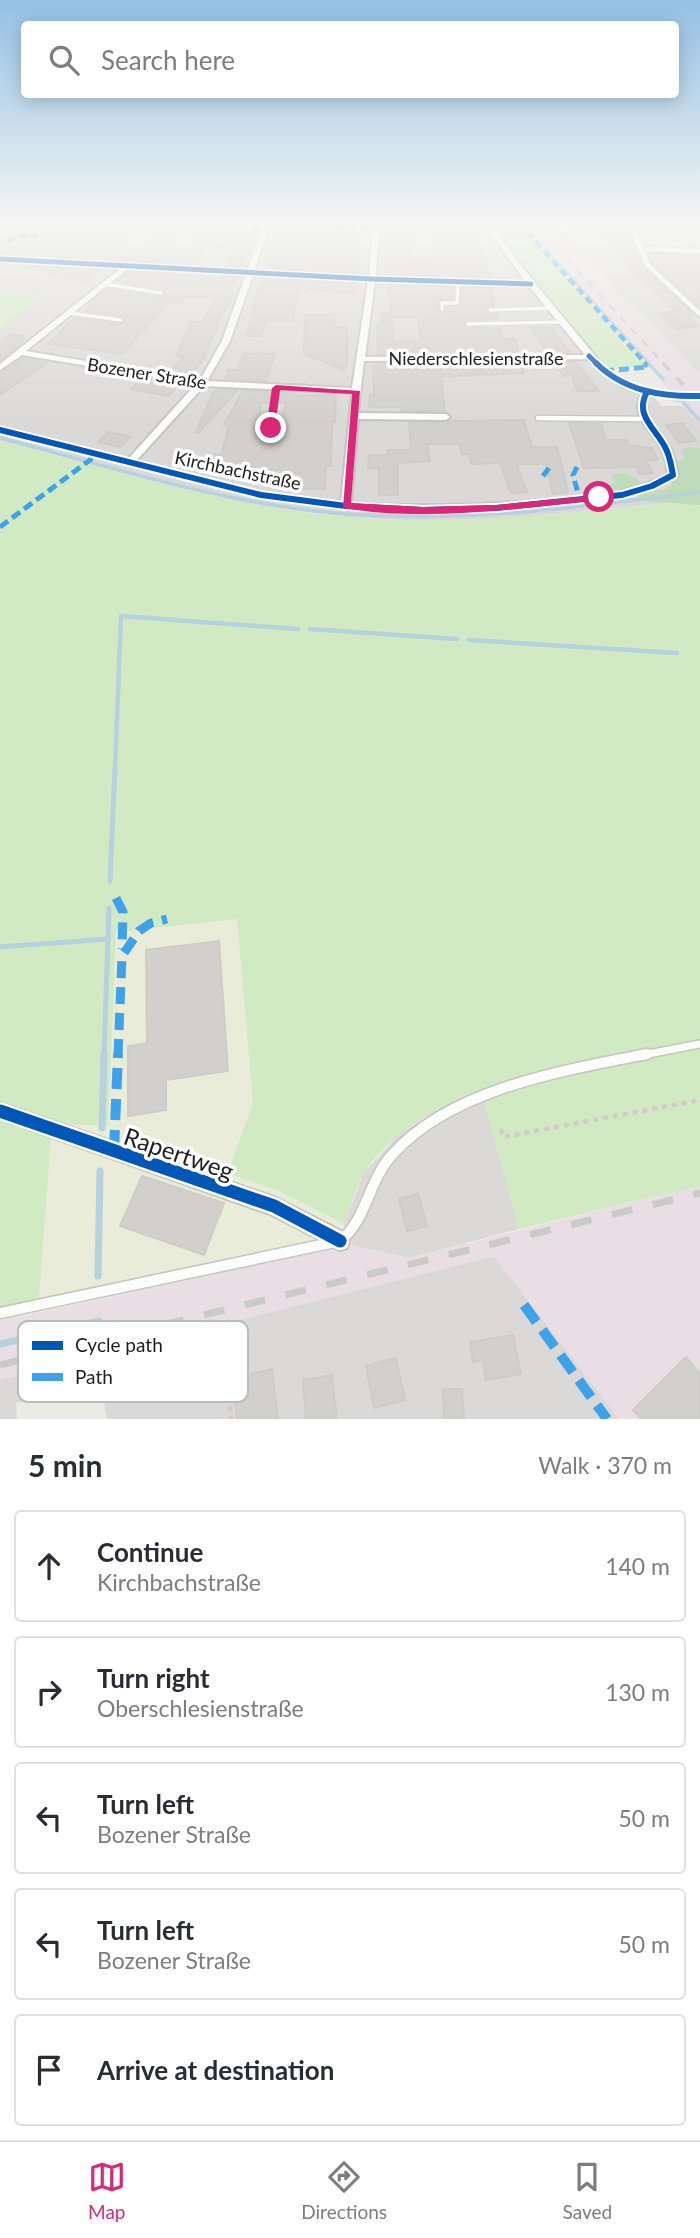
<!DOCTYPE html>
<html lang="en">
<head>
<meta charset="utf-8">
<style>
	:root { --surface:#fff; --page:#f2f2f3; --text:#2b2b33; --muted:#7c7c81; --line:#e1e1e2; --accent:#db2777 }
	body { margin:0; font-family:Lato,sans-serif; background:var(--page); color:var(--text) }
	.stop { position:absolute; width:21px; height:21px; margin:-16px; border:5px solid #db2777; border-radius:50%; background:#fff }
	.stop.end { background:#db2777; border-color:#fff; box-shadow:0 2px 7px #0008 }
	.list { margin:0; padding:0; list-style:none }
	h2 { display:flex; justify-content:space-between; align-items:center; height:91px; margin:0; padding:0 28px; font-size:30px }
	h2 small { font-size:23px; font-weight:400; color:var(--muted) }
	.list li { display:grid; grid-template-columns:46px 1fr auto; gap:21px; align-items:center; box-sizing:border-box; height:112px; margin:0 14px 14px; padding:0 14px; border:2px solid var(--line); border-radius:7px }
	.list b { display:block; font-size:26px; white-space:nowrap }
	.list p { margin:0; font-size:23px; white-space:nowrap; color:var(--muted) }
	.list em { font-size:23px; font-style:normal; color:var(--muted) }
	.icon { flex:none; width:38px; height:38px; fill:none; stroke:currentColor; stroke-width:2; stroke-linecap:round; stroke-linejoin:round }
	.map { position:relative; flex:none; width:700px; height:1419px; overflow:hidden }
	.search { position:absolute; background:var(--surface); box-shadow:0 4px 18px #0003; left:21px; right:21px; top:21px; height:77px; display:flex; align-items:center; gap:18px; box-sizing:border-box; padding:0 24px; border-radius:7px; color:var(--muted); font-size:26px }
	.sheet { height:721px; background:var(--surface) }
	nav { display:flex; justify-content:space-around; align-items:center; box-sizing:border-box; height:98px; border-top:2px solid var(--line); background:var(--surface); font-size:19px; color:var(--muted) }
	nav a { display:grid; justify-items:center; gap:4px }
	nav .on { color:var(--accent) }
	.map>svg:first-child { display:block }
	.residential { fill:#dad9d7 }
	.industrial { fill:#e9dee3 }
	.farmland { fill:#e8ecd8 }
	.grass { fill:#d1eac3 }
	.forest { fill:#c0dbba }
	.park { fill:#d2f3d8 }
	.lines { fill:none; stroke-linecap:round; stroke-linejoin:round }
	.stream-far4 { stroke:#b7d1df; stroke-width:2.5 }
	.stream-far3 { stroke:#b7d1df; stroke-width:3.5 }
	.stream-far2 { stroke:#b7d1df; stroke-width:4.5 }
	.stream-far1 { stroke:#b7d1df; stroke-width:5 }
	.stream { stroke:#b7d1df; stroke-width:7 }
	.building { fill:#d2d0cc; stroke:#ceccc6; stroke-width:2; fill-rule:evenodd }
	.street-tunnel { stroke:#c2c1bd; stroke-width:9; stroke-dasharray:9 4.5; stroke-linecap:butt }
	.lane-far3-casing { stroke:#c4c4c1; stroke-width:5 }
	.lane-far2-casing { stroke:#c4c4c1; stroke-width:7 }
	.lane-far1-casing { stroke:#c4c4c1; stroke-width:10 }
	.lane-casing { stroke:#c4c4c1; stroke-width:13 }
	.street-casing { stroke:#c4c4c1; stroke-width:4 }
	.path-far1 { stroke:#d6cac5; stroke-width:2; stroke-dasharray:2 2; stroke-linecap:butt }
	.path { stroke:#d6cac5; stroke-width:4.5; stroke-dasharray:5 5; stroke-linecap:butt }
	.lane-far3 { stroke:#fcfcfb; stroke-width:3.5 }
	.lane-far2 { stroke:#fcfcfb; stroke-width:4.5 }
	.lane-far1 { stroke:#fcfcfb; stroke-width:7 }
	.lane { stroke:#fcfcfb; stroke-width:10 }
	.street { fill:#fcfcfb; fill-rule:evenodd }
	.rail-far2 { stroke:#cacac9; stroke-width:2.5; stroke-dasharray:8 8; stroke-linecap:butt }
	.rail-far1 { stroke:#cacac9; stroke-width:3.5; stroke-dasharray:10 10; stroke-linecap:butt }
	.rail { stroke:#cacac9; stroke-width:7; stroke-dasharray:21 21; stroke-linecap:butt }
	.quiet-far3 { stroke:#3da2ea; stroke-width:4.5; stroke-dasharray:8 4.5; stroke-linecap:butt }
	.quiet-far2 { stroke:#3da2ea; stroke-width:5; stroke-dasharray:10 5; stroke-linecap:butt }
	.quiet-far1 { stroke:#3da2ea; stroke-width:9; stroke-dasharray:17 9; stroke-linecap:butt }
	.quiet { stroke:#3da2ea; stroke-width:10; stroke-dasharray:21 10; stroke-linecap:butt }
	.cycleway-far2-casing { stroke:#fff; stroke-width:8 }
	.cycleway-far1-casing { stroke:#fff; stroke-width:10 }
	.cycleway-casing { stroke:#fff; stroke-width:18 }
	.cycleway-far2 { stroke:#0057b8; stroke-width:5 }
	.cycleway-far1 { stroke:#0057b8; stroke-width:6 }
	.cycleway { stroke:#0057b8; stroke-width:13 }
	.route { fill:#db2777 }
	.labels { text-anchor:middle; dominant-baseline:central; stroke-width:7; stroke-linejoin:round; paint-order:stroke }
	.far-street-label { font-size:18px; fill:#1d1d1d; stroke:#fff }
	.near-street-label { font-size:24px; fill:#1d1d1d; stroke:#fff }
	.key { fill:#fff; stroke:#bbb; stroke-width:2 }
	.key-label { font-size:19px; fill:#1d1d1d }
</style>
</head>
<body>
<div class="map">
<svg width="700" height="1419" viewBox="0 0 700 1419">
	<rect width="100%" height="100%" fill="#ebeae5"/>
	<path class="residential" d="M0,223H489L535,283L607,369L625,381L649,389L661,406H683L700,425V500L501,519L423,521L346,517L253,505L0,441V328L40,295L0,289Z
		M554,223H700V374Z
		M482,1091L519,1229L409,1258L351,1245L344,1224L364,1173L399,1134L449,1103Z
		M494,1256L619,1419H107L101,1383L16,1403L17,1419H0V1380Z"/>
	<path class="industrial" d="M521,223H554L700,374V425Z
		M700,1186V1419H619L494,1256L0,1380V1321L351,1245L409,1258Z"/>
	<path class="farmland" d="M237,918L253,1103L229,1173L279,1191L344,1224L351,1245L38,1311L52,1123L108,1126L116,932Z"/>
	<path class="grass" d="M489,223H521L649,366L607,369L535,283Z
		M0,289L41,294L0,328Z
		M0,441C114,470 229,507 346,517C464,527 583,511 700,500V1186L519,1229L481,1092C440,1106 386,1134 364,1174C355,1189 350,1208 344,1224L279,1191L228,1173L253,1103L237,919L116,932L108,1126L52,1123L38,1311L0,1321Z"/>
	<path class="forest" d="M687,447L700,448V505L644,501L637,496L638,487L608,490L603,484L613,485L615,481L610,475C627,470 637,477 649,490H664L673,484L665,473V466L686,458L680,452Z"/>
	<path class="park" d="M638,223H670L684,246L649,245Z"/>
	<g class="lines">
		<path class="stream-far4" d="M523,223L650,364"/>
		<path class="stream-far3" d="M648,363L663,379
			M684,403L700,421
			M0,438C114,468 228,505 346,514C464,523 583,507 700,492"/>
		<path class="stream-far2" d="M310,629L457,639
			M469,640L677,653
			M115,769L121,616L298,629"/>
		<path class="stream-far1" d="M110,881L115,767
			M0,947L108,939
			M104,1056L109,908"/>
		<path class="stream" d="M102,1128L104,1054
			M98,1276L100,1171
			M0,1344L99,1321"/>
	</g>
	<path class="building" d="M37,223H51L69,237L106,238L116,223H131L123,237H128L121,249L148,250L161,223H177L166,249L193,251L204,223H219L218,227H253L241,267L226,266L234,246L207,245L193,265L0,254V231Z
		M391,223H411V261H436L435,223H469V227H472L473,249L483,250L489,278L386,275L385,249H390Z
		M602,223H621L643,268L694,315L687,316L698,326L677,329L659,313L676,311L612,250Z
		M318,228L356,229L355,238H359L358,274L273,269L276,265H266L268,248H274L280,229Z
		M649,254L700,256V307L652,262Z
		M0,264L101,269L86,282L48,275L54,271Z
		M130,271L222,278L223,275L239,276L227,292L234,293L229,305L221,316L204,359L189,376L169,372L184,357L176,356L191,322H203L216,298L185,297L180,303L169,302L122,354L48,344L75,318L123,323L124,319L121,316L84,311L107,289L160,297L165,295L162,289L117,281Z
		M266,278L356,283L354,294L308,289L307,292L298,291L293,321H266L261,336H247L258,289Z
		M387,284L453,286V299L438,301V311L441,313L446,307L460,306L462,286L491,287L495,305L488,306L486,311L489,314H497L498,319L467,320L464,326L468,328H500L503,339H515L519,353L378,354L377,325H380L382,313H391V296H387ZM392,317L418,318L420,341H393Z
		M334,314L335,327H347V364L344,370L304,354L305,315Z
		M530,327H550L570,353H548Z
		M10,334L24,336L23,343L0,361V342Z
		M244,353L275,354L266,381L225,379L228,370H237Z
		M23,358L47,363L0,395V373Z
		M521,362L524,373L441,377L445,411H401V407H369L370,395H374L373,366H378V363Z
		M554,362H575L599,391H577L572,375L564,376Z
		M141,379L158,383L160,381L180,384L168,396L131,389Z
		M222,389L238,390L198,433L196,432L214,391Z
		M243,390L271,392L269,403H261L257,431L270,433L279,432L286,403H279L280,392L294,393V396L336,395L335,422H332L331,466H326L325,489H300L302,474L262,473L263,467L202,465L208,454L221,455L229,426L224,425Z
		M524,420L532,447H557L568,492L553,494L546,464H516L527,492L511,493L500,463L471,464L469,454H462L460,444H427L430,461L398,463V495H379V468H368L369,455H387L388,450H411L409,422Z
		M569,423L601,424L606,440H627L629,445L652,448L658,460H646L652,473L639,474L636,467L584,468Z
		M682,423L696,441L679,443L666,425Z
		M108,432L119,434L130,437L120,447L98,442Z
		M219,941L228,1071L166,1080V1110L128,1116V1046L147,1043L146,950Z
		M142,1176L224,1203L204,1255L120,1226Z
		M418,1194L427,1226L407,1231L399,1199Z
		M513,1335L521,1374L486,1380L483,1360L473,1362L470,1342Z
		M686,1357L700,1374V1419H641L633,1410Z
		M396,1358L405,1400L374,1408L366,1366Z
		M272,1369L278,1419H237L233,1378Z
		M332,1375L337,1419H306L303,1380Z
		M443,1389H462L464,1419H444Z"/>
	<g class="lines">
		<path class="street-tunnel" d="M679,397L700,396"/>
		<defs>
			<path id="lane-far3" d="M105,284L161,293
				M442,309V303H457L458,281
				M490,310L550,308
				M69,313L120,320
				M468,324L562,322"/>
			<path id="lane-far2" d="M538,418L645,419
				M270,428L276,388"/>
			<path id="lane-far1" d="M638,1056L700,1044"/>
			<path id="lane" d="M0,1313L340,1241C367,1220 368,1181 392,1155C450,1089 564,1070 647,1054"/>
			<path id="street" d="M6,223H17L0,228V224Z
				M264,223H270L254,271L369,277L373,223H379L376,277L526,282L483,223H489L534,282L606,369L635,386L682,395V399L679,400L650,394C638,415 661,431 670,448C675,456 676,466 678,475L655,488L622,498L496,511L423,513L346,509L261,498L0,433V427L128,459L196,384L22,355L0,370V364L121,268L0,261V257L247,270ZM129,268L246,274L222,341L200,380L26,351ZM253,275L368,281L352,388L207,381L230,341ZM375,281L529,286L585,355L365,357ZM589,359C603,376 621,388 642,393C628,417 654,431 663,452C666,459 667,467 668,474C630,494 596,495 554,499C484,506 421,507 351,503L358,419L446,420L450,417L446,414L358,413L364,361ZM204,386L352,393L341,502L261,492L136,461Z
				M627,223H633L643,247L700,249V253L645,251L650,264L700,311V317L645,266Z
				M0,1103L274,1197L347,1234L349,1241L347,1248L340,1250L270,1214L0,1119Z"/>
		</defs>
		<use href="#lane-far3" class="lane-far3-casing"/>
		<use href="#lane-far2" class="lane-far2-casing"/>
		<use href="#lane-far1" class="lane-far1-casing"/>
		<use href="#lane" class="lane-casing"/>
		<use href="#street" class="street-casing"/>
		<path class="path-far1" d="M678,223L688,241
			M308,228L306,234L312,239
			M131,232L136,223
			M171,244L180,223
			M215,245L224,223"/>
		<path class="path" d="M501,1129L503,1137L700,1100
			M228,1396L231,1419"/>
		<use href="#lane-far3" class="lane-far3"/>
		<use href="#lane-far2" class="lane-far2"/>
		<use href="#lane-far1" class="lane-far1"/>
		<use href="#lane" class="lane"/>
		<use href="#street" class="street"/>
		<path class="rail-far2" d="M533,223L664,364"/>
		<path class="rail-far1" d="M663,363L700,403"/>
		<path class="rail" d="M0,1365L700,1193"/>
		<path class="quiet-far3" d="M519,223L646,364
			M323,227L376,228
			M253,229H265
			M7,241L25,235L38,236"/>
		<path class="quiet-far2" d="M604,371L648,367L644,363
			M577,467L573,475L580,500
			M543,476L551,465
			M0,527L98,454"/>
		<path class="quiet-far1" d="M116,898L123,912L122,949
			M118,1056L122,956L139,931L151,923L167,919"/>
		<path class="quiet" d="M114,1151L118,1054
			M524,1305L607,1419"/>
		<defs>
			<path id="cycleway-far2" d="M0,259L372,279L531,284
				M589,356L597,364"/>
			<path id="cycleway-far1" d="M596,363C624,391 662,397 700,396
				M0,430L261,495L346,506L423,510L496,508L622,495L652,486L673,475C671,465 670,456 665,447C655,428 634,415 647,392"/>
			<path id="cycleway" d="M0,1111L274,1206L340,1241"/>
		</defs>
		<use href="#cycleway-far2" class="cycleway-far2-casing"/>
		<use href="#cycleway-far1" class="cycleway-far1-casing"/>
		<use href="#cycleway" class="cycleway-casing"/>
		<use href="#cycleway-far2" class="cycleway-far2"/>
		<use href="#cycleway-far1" class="cycleway-far1"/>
		<use href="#cycleway" class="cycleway"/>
	</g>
	<linearGradient id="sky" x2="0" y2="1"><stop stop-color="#94c0e4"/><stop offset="0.53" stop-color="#f6f6f3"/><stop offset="1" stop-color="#f6f6f3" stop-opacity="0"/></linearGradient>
	<rect width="700" height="421" fill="url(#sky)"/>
	<path class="route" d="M276,385L360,391L351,503L423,507L496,505L599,495L604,497L599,500C518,509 424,522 343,508L352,394L280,390L275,428L271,430L266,428L272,388Z"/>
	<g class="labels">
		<g class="far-street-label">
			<text x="476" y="358">Niederschlesienstraße</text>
			<text transform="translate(147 373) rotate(9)">Bozener Straße</text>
			<text transform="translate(238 470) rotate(12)">Kirchbachstraße</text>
		</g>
		<g class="near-street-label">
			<text transform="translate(179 1153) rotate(19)">Rapertweg</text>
		</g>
	</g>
	<rect x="18" y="1321" width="230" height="81" rx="10" class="key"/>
	<rect x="32" y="1341" width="31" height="9" fill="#0057b8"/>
	<rect x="32" y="1373" width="31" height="8" fill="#3da2ea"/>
	<g class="key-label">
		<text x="75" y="1352">Cycle path</text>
		<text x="75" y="1384">Path</text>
	</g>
</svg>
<div class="stop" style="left:599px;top:497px"></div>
<div class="stop end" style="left:271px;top:428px"></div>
<div class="search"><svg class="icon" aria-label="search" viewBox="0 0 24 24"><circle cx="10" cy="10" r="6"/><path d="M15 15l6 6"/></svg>Search here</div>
</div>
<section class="sheet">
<h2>5 min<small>Walk · 370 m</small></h2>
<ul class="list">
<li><svg class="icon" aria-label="ahead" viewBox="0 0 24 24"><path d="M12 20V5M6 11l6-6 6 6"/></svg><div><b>Continue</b><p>Kirchbachstraße</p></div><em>140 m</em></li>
<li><svg class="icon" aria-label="right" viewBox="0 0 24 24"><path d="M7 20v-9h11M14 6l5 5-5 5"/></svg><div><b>Turn right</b><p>Oberschlesienstraße</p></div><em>130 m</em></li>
<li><svg class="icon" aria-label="left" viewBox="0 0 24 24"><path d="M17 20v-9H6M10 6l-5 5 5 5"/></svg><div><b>Turn left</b><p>Bozener Straße</p></div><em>50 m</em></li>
<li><svg class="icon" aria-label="left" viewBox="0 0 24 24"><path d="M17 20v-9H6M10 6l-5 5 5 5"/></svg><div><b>Turn left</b><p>Bozener Straße</p></div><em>50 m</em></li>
<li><svg class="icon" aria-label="arrive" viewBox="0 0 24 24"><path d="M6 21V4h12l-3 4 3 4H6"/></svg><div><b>Arrive at destination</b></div></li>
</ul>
</section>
<nav>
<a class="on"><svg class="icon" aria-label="map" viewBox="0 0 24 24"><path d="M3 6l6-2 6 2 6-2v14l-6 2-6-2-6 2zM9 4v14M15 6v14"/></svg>Map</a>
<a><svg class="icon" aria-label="directions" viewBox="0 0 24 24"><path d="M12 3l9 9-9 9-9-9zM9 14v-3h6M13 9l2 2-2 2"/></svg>Directions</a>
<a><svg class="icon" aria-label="saved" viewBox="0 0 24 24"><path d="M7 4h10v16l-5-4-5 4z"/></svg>Saved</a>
</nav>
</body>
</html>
